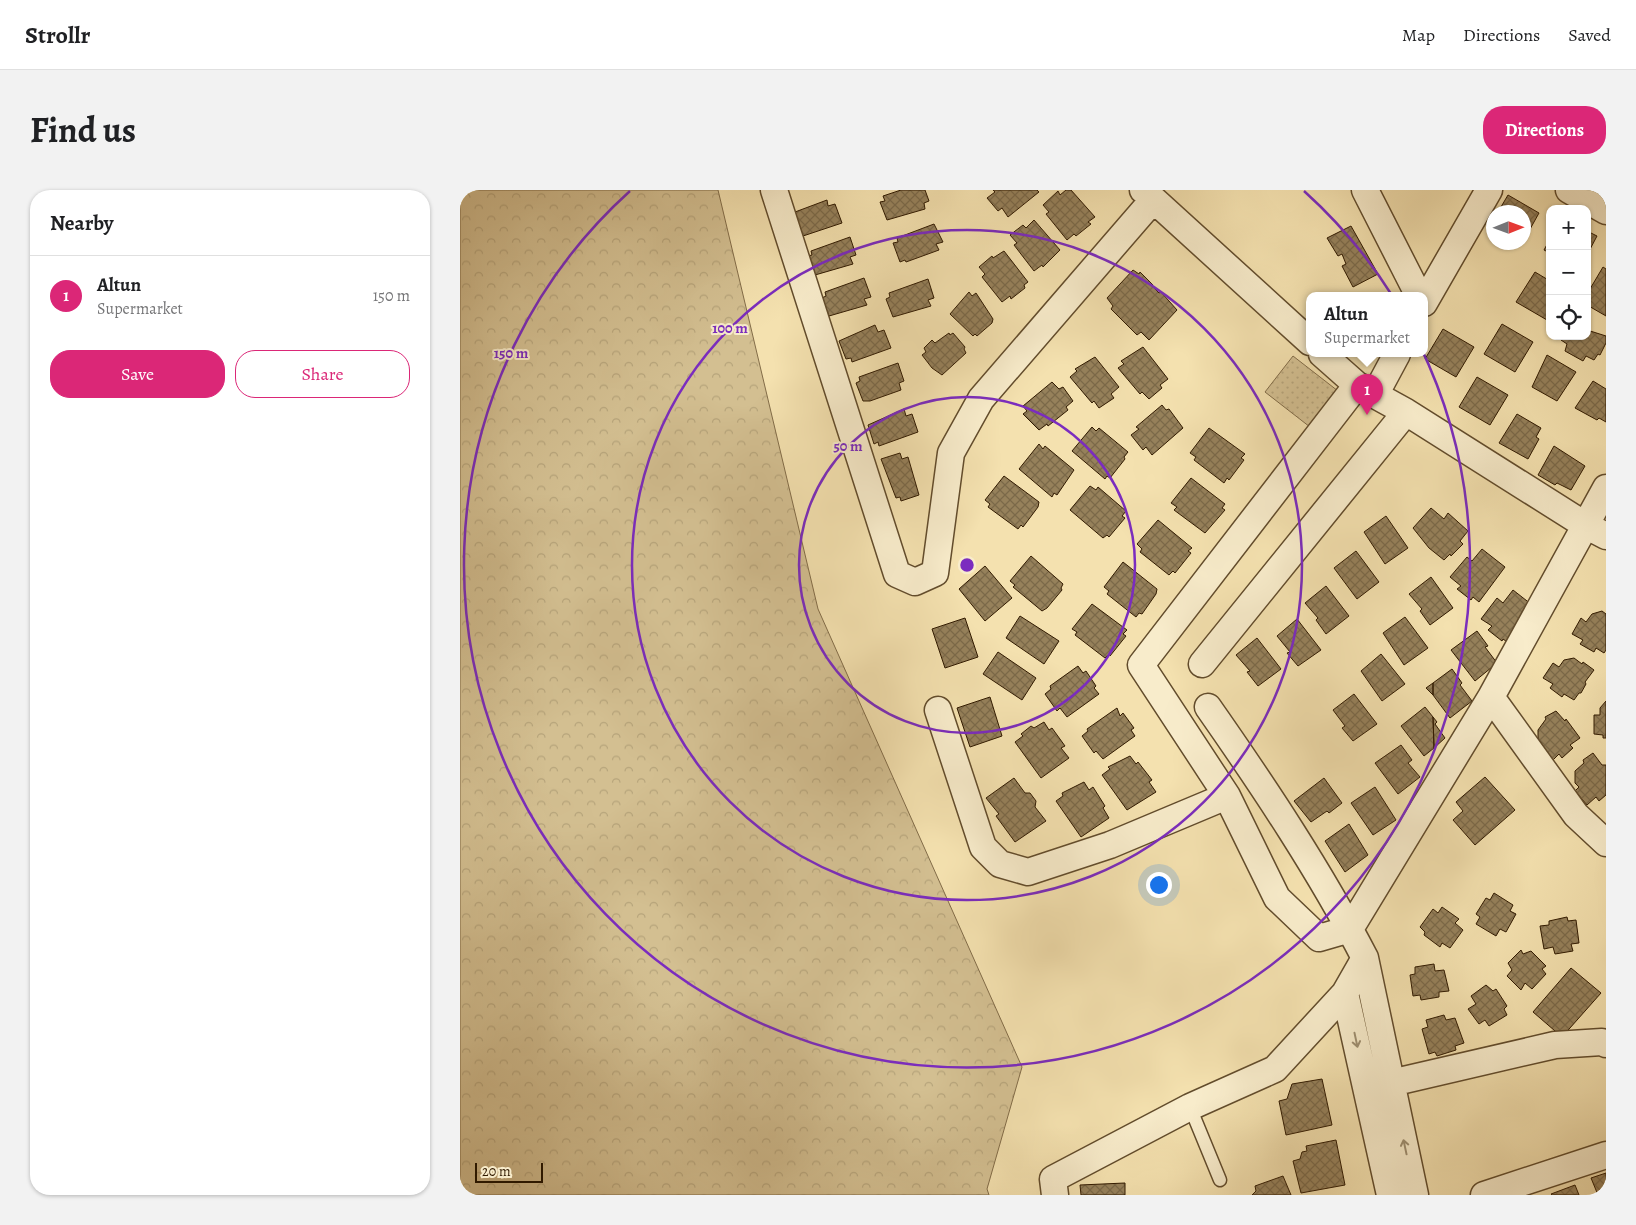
<!DOCTYPE html>
<html lang="en">
<head>
<meta charset="utf-8">
<style>
	:root { --surface:#fff; --page:#f2f2f2; --text:#202124; --muted:#757577; --line:#e0e0e0; --accent:#db2777 }
	body { margin:0; font-family:Alegreya,serif; background:var(--page); color:var(--text) }
	.controls { position:absolute; right:15px; top:15px; display:grid; overflow:hidden; border-radius:10px; box-shadow:0 1px 4px #0004 }
	.controls button { width:45px; height:45px; display:grid; place-items:center; padding:0; border:0; border-bottom:1px solid var(--line); background:var(--surface); color:var(--text); font:25px sans-serif }
	.compass { position:absolute; left:1026px; top:15px; width:45px; height:45px; border-radius:50%; background:var(--surface); box-shadow:0 1px 4px #0004; rotate:89deg }
	.scale { position:absolute; left:15px; bottom:12px; width:68px; box-sizing:border-box; padding-left:5px; border:2px solid #311a00; border-top:0; font-size:14px; line-height:18px; white-space:nowrap; color:#311a00; -webkit-text-stroke:4px #f8eccb; paint-order:stroke }
	.you { position:absolute; left:698px; top:694px; width:18px; height:18px; margin:-12px; border:4px solid #fff; border-radius:50%; background:#1a73e8; box-shadow:0 0 0 8px #1a73e833 }
	.badge { display:grid; place-items:center; width:32px; height:32px; border-radius:50%; background:var(--accent); color:#fff; font-size:16px; font-weight:700 }
	.pin { position:absolute; translate:-50% -41px; filter:drop-shadow(0 1px 2px #0008) }
	.pin::after { content:''; position:absolute; top:26px; width:18px; height:15px; background:inherit; clip-path:polygon(0 0,100% 0,50% 100%) }
	.popup { position:absolute; left:846px; top:102px; width:122px; height:65px; box-sizing:border-box; display:grid; place-content:center; border-radius:10px; background:var(--surface); filter:drop-shadow(0 1px 4px #0005); font-size:16px; white-space:nowrap; color:var(--muted) }
	.popup b { font-size:19px; color:var(--text) }
	.popup::after { content:''; position:absolute; left:50%; top:100%; margin-left:-10px; border:10px solid transparent; border-top-color:var(--surface) }
	.list { margin:0; padding:0; list-style:none }
	h2 { display:flex; justify-content:space-between; align-items:center; height:65px; margin:0; padding:0 20px; font-size:21px }
	h2 small { font-size:16px; font-weight:400; color:var(--muted) }
	.list li { display:grid; grid-template-columns:32px 1fr auto; gap:15px; align-items:center; box-sizing:border-box; height:80px; padding:0 20px; border-top:1px solid var(--line) }
	.list b { display:block; font-size:19px; white-space:nowrap }
	.list p { margin:0; font-size:16px; white-space:nowrap; color:var(--muted) }
	.list em { font-size:16px; font-style:normal; color:var(--muted) }
	.actions { display:flex; gap:10px; padding:15px 20px }
	.actions a { flex:1; padding:11px 0; border:1px solid var(--accent); border-radius:20px; text-align:center; font-size:18px; color:var(--accent) }
	.actions .main { background:var(--accent); color:#fff }
	.icon { flex:none; width:28px; height:28px; fill:none; stroke:currentColor; stroke-width:2; stroke-linecap:round; stroke-linejoin:round }
	.map { position:relative; flex:none; width:1146px; height:1005px; overflow:hidden; border-radius:20px }
	header { display:flex; align-items:center; gap:30px; box-sizing:border-box; height:70px; padding:0 25px; background:var(--surface); border-bottom:1px solid var(--line) }
	header strong { font-size:24px }
	nav { display:flex; gap:28px; margin-inline-start:auto; font-size:18px }
	.intro { display:flex; align-items:center; justify-content:space-between; box-sizing:border-box; height:120px; padding:0 30px }
	h1 { margin:0; font-size:35px }
	.button { padding:12px 22px; border-radius:20px; background:var(--accent); color:#fff; font-size:18px; font-weight:700 }
	main { display:flex; gap:30px; padding:0 30px }
	aside { flex:1; background:var(--surface); border-radius:20px; box-shadow:0 1px 4px #0004 }
	.map>svg:first-child { display:block }
	.grass { fill:url(#grass-dots); stroke:#826c48 }
	.forest { fill:url(#forest-crowns); stroke:#826c48 }
	.building { fill:url(#building-cross-hatch); stroke:#311a00 }
	.lines { fill:none; stroke-linecap:round; stroke-linejoin:round }
	.lane-casing { stroke:#624c2c; stroke-width:15 }
	.street-casing { stroke:#624c2c; stroke-width:29 }
	.lane { stroke:#f8eccb; stroke-width:12 }
	.street { stroke:#f8eccb; stroke-width:26 }
	.oneway { stroke:#9e8e70 }
	.ring { fill:none; stroke:#7b2cbf; stroke-width:2.5 }
	.centre { fill:#7b2cbf; stroke:#f8eccb; stroke-width:2.5 }
	.ring-label { font-size:15px; text-anchor:middle; font-weight:bold; fill:#7b2cbf; stroke:#f8eccb; stroke-width:4; stroke-linejoin:round; paint-order:stroke }
</style>
</head>
<body>
<header>
<strong>Strollr</strong>
<nav><a>Map</a><a>Directions</a><a>Saved</a></nav>
</header>
<div class="intro"><h1>Find us</h1><a class="button">Directions</a></div>
<main>
<aside>
<h2>Nearby<small></small></h2>
<ul class="list">
<li><span class="badge">1</span><div><b>Altun</b><p>Supermarket</p></div><em>150 m</em></li>
</ul>
<div class="actions"><a class="main">Save</a><a>Share</a></div>
</aside>
<div class="map">
<svg width="1146" height="1005" viewBox="0 0 1146 1005">
	<defs>
		<pattern id="grass-dots" width="8" height="8" patternUnits="userSpaceOnUse" patternTransform="scale(1.25)"><rect width="8" height="8" fill="#d3bf91"/><path d="M2 2h.1M6 6h.1" fill="none" stroke="#b6a47b" stroke-width="1.8" stroke-linecap="round"/></pattern>
		<pattern id="forest-crowns" width="20" height="18" patternUnits="userSpaceOnUse" patternTransform="scale(1.25)"><rect width="20" height="18" fill="#d3bf91"/><path d="M2 6a3 3 0 1 1 6 0M12 15a3 3 0 1 1 6 0" fill="none" stroke="#b6a47b"/></pattern>
		<pattern id="building-cross-hatch" width="8" height="8" patternUnits="userSpaceOnUse" patternTransform="scale(1.25)"><rect width="8" height="8" fill="#96815b"/><path d="M0 0l8 8M0 8l8-8" fill="none" stroke="#7b6949"/></pattern>
	</defs>
	<rect width="100%" height="100%" fill="#f4e1af"/>
	<filter id="stains"><feTurbulence type="fractalNoise" baseFrequency=".004" numOctaves="4"/><feColorMatrix values="0 0 0 0 .2 0 0 0 0 .09 0 0 0 0 .02 0 0 0 .5 -.17"/></filter>
	<radialGradient id="worn" r=".72"><stop offset=".6" stop-color="#630" stop-opacity="0"/><stop offset="1" stop-color="#630" stop-opacity=".3"/></radialGradient>
	<path class="grass" d="M833,166L878,201L850,237L805,202Z"/>
	<path class="forest" d="M0,0H258L358,419L562,877L527,999L529,1005H0Z"/>
	<path class="building" d="M441,0H465L469,11L464,13L465,19L427,30L420,12L425,11L423,6Z
		M533,0H577L579,2L548,27L542,18L538,21L527,8L535,2Z
		M606,0H611L635,27L628,32L631,34L616,46L614,44L607,50L586,24L589,22L583,15L598,1L600,5Z
		M1048,5L1079,23L1064,50V22H1038Z
		M367,10L368,16L375,14L382,33L343,46L341,42L336,44L335,22Z
		M574,30L600,60L583,77L582,75L574,81L554,55L557,53L550,45L563,35L566,38Z
		M474,34L483,52L476,54L479,60L446,72L445,70L440,72L433,53L438,52L437,48Z
		M891,36L918,84L893,97L882,76L886,74L882,64L878,66L867,48Z
		M1127,41L1137,46L1127,65Z
		M390,47L396,65L390,67L393,74L355,85L348,66L352,65L351,61Z
		M1090,49V63L1084,60Z
		M544,61L568,92L564,95L565,98L551,109L550,106L542,112L522,87L525,84L519,77L532,66L533,68Z
		M1143,77L1146,79V126L1127,115V104Z
		M673,80L679,84L680,82L693,95L692,96L699,103L701,102L717,120L689,150L681,142L677,145L651,119L653,116L647,108Z
		M1075,82L1090,91V126L1087,130L1056,112Z
		M404,88L411,107L404,109L407,115L369,126L362,108L366,106L365,102Z
		M468,89L474,108L468,110L471,116L433,127L426,109L430,107L429,103Z
		M509,102L512,106L516,103L533,129L532,133L517,146L515,144L513,146L490,124Z
		M1042,134L1073,152L1055,182L1024,164Z
		M415,135L418,142L424,140L431,158L392,172L391,168L386,169L379,151Z
		M983,139L1014,157L996,187L965,169Z
		M1127,140L1146,146V153L1140,165L1138,164L1134,170L1126,166L1123,171L1105,161L1107,154L1101,150L1102,146H1127Z
		M489,143L490,145L493,143L505,157L504,159L506,163L482,185L472,178L462,165L466,162L464,158L472,150L475,153Z
		M683,157L708,189L700,195L702,198L689,209L682,202L680,204L658,178L664,174L661,171Z
		M1087,165L1116,182L1097,211L1072,197Z
		M635,167L659,197L651,204L654,208L639,218L634,211L632,213L610,187L617,181L615,179Z
		M438,173L444,191L439,193L441,200L410,211H403L396,193L400,191L399,187Z
		M1017,187L1048,205L1030,235L999,217Z
		M1133,191L1146,199V232L1139,228L1137,230L1115,218Z
		M592,192L599,199L603,197L613,211L606,217L608,220L588,236L587,234L579,240L563,224L567,221L563,216Z
		M702,215L706,220L709,219L723,238L692,265L686,257L683,260L671,245L679,239L676,237Z
		M444,219L446,226L452,224L458,242L419,256L418,252L414,254L408,235Z
		M1057,224L1081,238L1076,247L1079,249L1068,269L1039,253Z
		M632,237L636,241L639,238L668,262L664,267L665,269L650,288L647,286L645,289L612,261Z
		M749,238L785,264L781,268L784,270L769,290L767,288L764,293L734,270L736,267L730,263Z
		M579,254L583,259L585,256L614,280L597,305L594,303L592,307L559,279Z
		M1094,256L1125,276L1111,300L1097,293L1095,295L1078,285Z
		M440,263L442,269L448,267L459,305L441,311L440,307L436,308L421,269Z
		M544,286L579,312L578,317L563,337L561,335L558,339L528,317L530,314L525,310Z
		M731,288L765,314L762,318L765,320L745,343L714,320L717,317L711,313Z
		M630,296L636,300L638,297L666,321L662,326L665,328L649,347L647,345L643,348L610,320Z
		M971,318L984,329L988,323L1008,341L1000,351L1003,354L991,366L990,364L984,370L969,358L953,338Z
		M926,326L948,358L925,374L904,342Z
		M698,330L732,358L728,361L731,363L715,383L713,381L709,385L680,362L682,359L677,354Z
		M1022,359L1045,377L1019,412L1013,407L1011,410L997,399L1001,396L990,387L1007,367L1012,371Z
		M896,361L919,392L897,409L874,378Z
		M571,366L603,394L601,398L602,400L587,418L582,421L553,397L555,395L550,391Z
		M663,372L697,399L696,404L682,424L679,423L676,427L647,404L649,401L644,397Z
		M525,376L552,408L525,431L499,399Z
		M971,387L993,418L970,435L960,421L962,419L949,404Z
		M866,396L889,426L866,444L856,430L858,428L845,413Z
		M1053,400L1076,418L1050,454L1043,449L1042,451L1028,440L1032,436L1021,429L1037,408L1043,413Z
		M632,414L667,440L663,444L666,446L650,466L649,464L645,468L615,445L617,442L612,439Z
		M1142,421L1146,424V460L1144,463L1136,458L1134,462L1120,454L1123,450L1112,444L1121,428L1126,432L1132,424Z
		M560,426L599,451L584,474L546,448Z
		M945,427L968,458L944,475L923,443Z
		M505,428L518,467L485,478L472,439Z
		M837,429L861,460L838,476L827,463L830,462L817,446Z
		M1017,441L1028,456L1025,457L1037,473L1015,491L991,460Z
		M797,448L821,479L798,496L787,482L790,481L776,465Z
		M538,462L576,488L562,510L523,484Z
		M921,464L945,494L922,511L901,481Z
		M1114,468L1122,474L1123,472L1134,480L1125,492L1126,494L1121,503H1119L1114,510L1104,504L1102,507L1090,498L1093,494L1083,488L1093,473L1099,477L1104,470Z
		M618,476L623,483L626,481L636,496L634,498L639,504L607,527L600,518L597,521L585,504L591,499L590,496Z
		M992,479L1002,493L1000,495L1012,511L990,528L973,505V493Z
		M973,493V505L966,498Z
		M894,504L917,534L893,551L882,538L885,536L873,520Z
		M530,507L542,546L510,557L497,518Z
		M1146,511V548H1143V545L1134,544V525H1140V518Z
		M965,517L973,527L974,558L964,566L941,536Z
		M657,518L660,526L663,523L674,538L671,540L675,546L643,569L636,561L634,563L622,546L628,541L627,539Z
		M1096,521L1105,531L1106,529L1120,548L1110,555L1113,558L1102,568L1099,564L1091,572L1078,557L1082,554L1078,549V540L1086,529L1085,527Z
		M973,527L977,532L975,534L985,548L974,558Z
		M584,532L589,540L592,538L605,556L601,558L609,568L581,588L555,552L563,546L561,544L571,536L574,538Z
		M941,555L952,570L948,573L960,587L938,604L915,573Z
		M1133,563L1142,575H1146V605L1139,611L1136,607L1127,615L1115,601L1119,597L1115,593V581L1124,573L1123,570Z
		M670,566L676,574L678,572L692,590L689,592L696,602L667,620L642,585L650,579L648,577Z
		M1025,587L1055,620L1015,655L993,630L1003,621L996,612Z
		M554,588L565,603H570L576,611L575,617L586,631L555,652L536,626L539,624L526,608Z
		M864,588L882,613L869,623L867,621L851,632L834,611Z
		M624,592L629,600L633,597L645,616L643,618L649,628L621,647L596,611L603,606L602,603Z
		M915,597L936,630L913,645L891,613Z
		M889,634L908,665L885,682L865,651Z
		M1034,703L1053,715L1050,721L1056,724L1046,742L1040,739L1036,746L1016,734L1020,727L1016,724L1026,708L1030,710Z
		M982,717L999,729L995,733L1003,740L990,758L982,753L980,757L964,745L965,742L960,737L973,719L978,723Z
		M1107,727L1108,731L1116,730L1119,753L1111,754L1113,761L1095,764L1093,757L1084,759L1080,736L1089,735V731Z
		M1061,760L1063,764L1071,761L1086,776L1082,779L1086,784L1072,799L1065,793L1061,800L1047,786L1052,780L1048,773Z
		M974,774L975,781L984,780L989,801L979,802V807L961,810L960,805L953,806L950,785L955,784V777Z
		M1111,778L1141,803L1102,847L1073,822Z
		M1026,795L1033,801L1036,799L1047,816L1044,819L1047,825L1029,836L1025,830L1019,834L1008,819L1016,814L1011,806Z
		M984,825L986,830L995,828L1004,853L995,856L996,860L977,866L975,862L969,864L962,839L968,837L966,830Z
		M862,889L872,935L826,945L819,911L827,909L832,894Z
		M876,950L885,995L841,1003L833,971L840,969L842,962L847,961L846,956Z
		M1146,983V1005H1138L1131,988Z
		M823,986L831,1005H792L796,1001L795,996Z
		M665,993V1005H621L620,995Z
		M1115,995L1119,1005H1092L1091,1004Z"/>
	<g class="lines">
		<defs>
			<path id="lane" d="M730,917L760,990"/>
			<path id="street" d="M314,0L437,384L455,392L475,383L491,263L521,209L693,10
				M683,0L850,152
				M905,0L959,106
				M1109,0L1146,21
				M964,113L1029,0
				M862,164L897,195L946,222L1125,335L1146,346
				M897,195L681,475L767,606L817,708L859,748L890,739L1031,507L1146,298
				M915,205L937,164
				M742,474L946,222
				M1031,507L1116,625L1146,653
				M748,517C804,597 860,681 905,768L955,1005
				M478,520L523,657L540,674L568,682L650,655L767,606
				M885,803L930,1005
				M931,893L1095,855L1142,852L1146,854
				M595,1005L593,989L730,917L815,879L885,803L905,768
				M1024,1005L1146,965"/>
		</defs>
		<use href="#lane" class="lane-casing"/>
		<use href="#street" class="street-casing"/>
		<use href="#lane" class="lane"/>
		<use href="#street" class="street"/>
	</g>
	<defs><path id="oneway-shaft" d="M-6 0H5M1.5-3L5.5 0L1.5 3" fill="none" stroke-width="1.6" stroke-linecap="round" stroke-linejoin="round" transform="scale(1.25)"/></defs>
	<g class="oneway">
		<use href="#oneway-shaft" transform="translate(896 850) rotate(78)"/>
		<use href="#oneway-shaft" transform="translate(945 957) rotate(-102)"/>
	</g>
	<g class="ring">
		<circle cx="507" cy="375" r="168"/>
		<circle cx="507" cy="375" r="335"/>
		<path d="M844 1A503 503 0 1 1 170 1"/>
	</g>
	<circle cx="507" cy="375" r="8" class="centre"/>
	<g class="ring-label">
		<text x="270" y="143">100 m</text>
		<text x="51" y="168">150 m</text>
		<text x="388" y="261">50 m</text>
	</g>
	<rect width="100%" height="100%" filter="url(#stains)"/>
	<rect width="100%" height="100%" fill="url(#worn)"/>
</svg>
<div class="controls">
<button>+</button>
<button>−</button>
<button><svg class="icon" aria-label="locate" viewBox="0 0 24 24"><circle cx="12" cy="12" r="6"/><path d="M12 2v4M12 18v4M2 12h4M18 12h4"/></svg></button>
</div>
<svg class="compass" viewBox="-18 -18 36 36"><path d="M0-13l5 13h-10z" fill="#e53935"/><path d="M0 13l5-13h-10z" fill="#757577"/></svg>
<div class="scale">20 m</div>
<div class="you"></div>
<div class="pin badge" style="left:907px;top:225px">1</div>
<div class="popup"><b>Altun</b>Supermarket</div>
</div>
</main>
</body>
</html>
